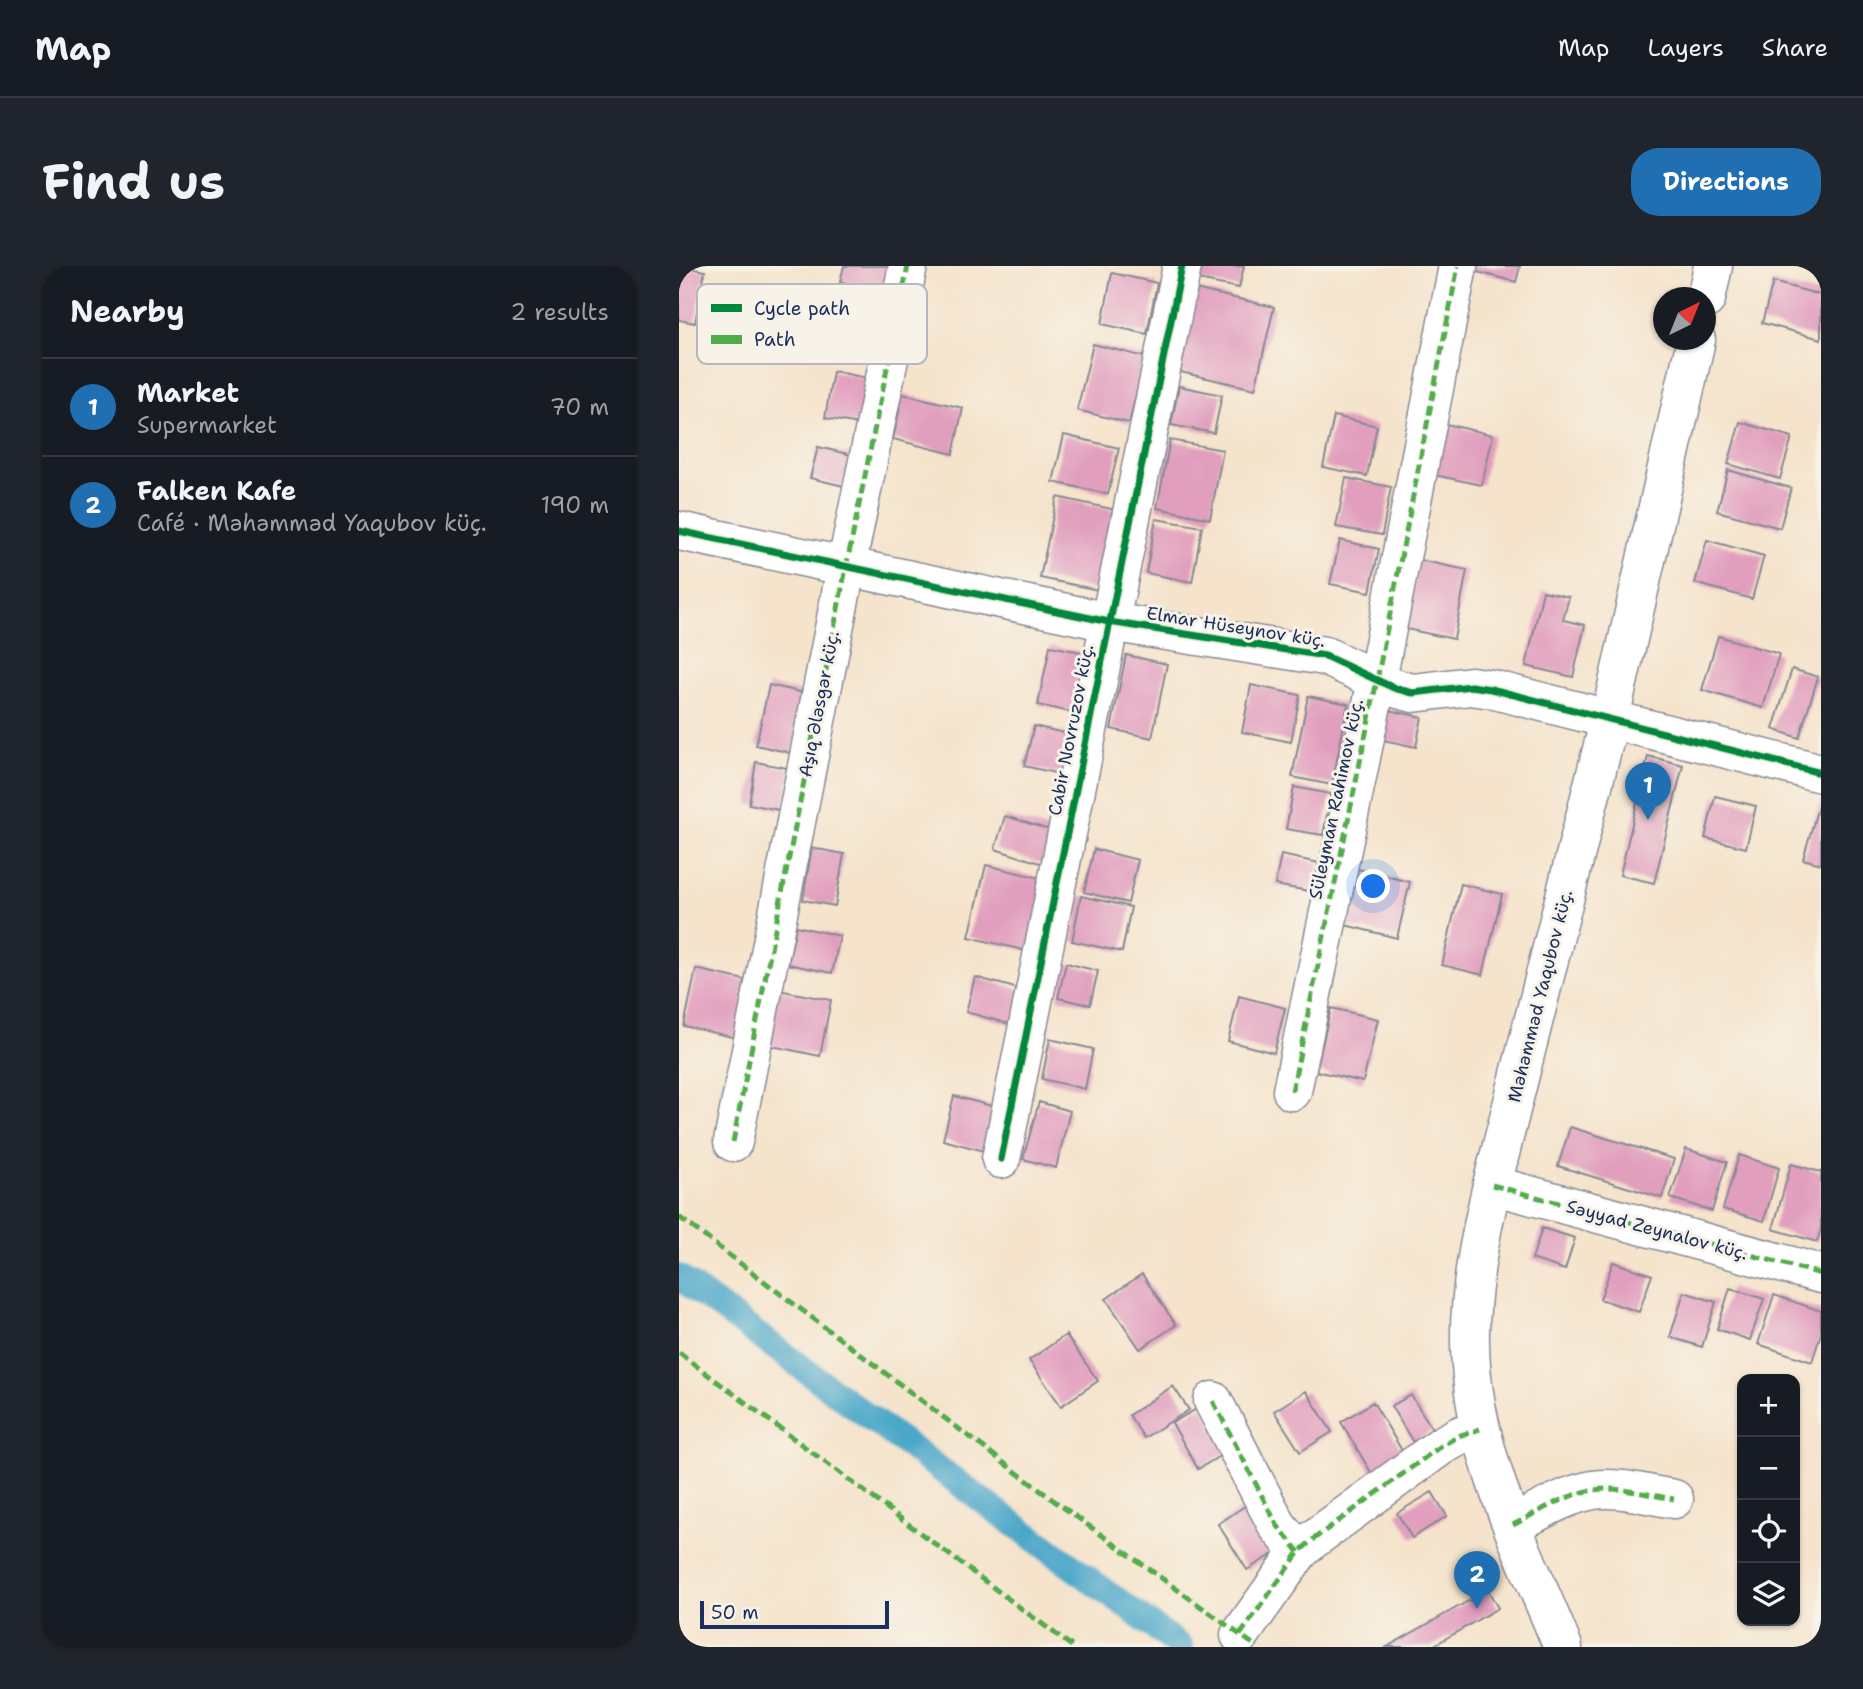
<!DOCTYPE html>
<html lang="en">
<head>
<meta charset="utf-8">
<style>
	:root { --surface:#171b24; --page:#20242c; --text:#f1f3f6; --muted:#9ea1a6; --line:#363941; --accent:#1f6fb2 }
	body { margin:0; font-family:"Shantell Sans",sans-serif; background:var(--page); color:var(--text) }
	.controls { position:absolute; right:21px; bottom:21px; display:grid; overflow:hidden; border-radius:14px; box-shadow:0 2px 5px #0004 }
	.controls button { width:63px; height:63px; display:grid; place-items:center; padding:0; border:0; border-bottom:2px solid var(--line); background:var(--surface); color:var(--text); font:35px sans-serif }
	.compass { position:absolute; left:974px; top:21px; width:63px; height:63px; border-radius:50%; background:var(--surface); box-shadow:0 2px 5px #0004; rotate:43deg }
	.scale { position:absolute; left:21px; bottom:18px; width:189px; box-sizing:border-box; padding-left:7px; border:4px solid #1b2f5e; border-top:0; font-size:19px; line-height:24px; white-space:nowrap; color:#1b2f5e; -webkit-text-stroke:5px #f7f3e8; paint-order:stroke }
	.you { position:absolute; left:695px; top:621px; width:24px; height:24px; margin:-18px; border:5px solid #fff; border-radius:50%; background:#1a73e8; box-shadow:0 0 0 10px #1a73e833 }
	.badge { display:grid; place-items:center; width:46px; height:46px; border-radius:50%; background:var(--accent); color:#fff; font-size:23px; font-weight:700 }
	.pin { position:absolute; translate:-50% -58px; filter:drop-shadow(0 2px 4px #0008) }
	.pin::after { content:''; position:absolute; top:37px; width:24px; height:21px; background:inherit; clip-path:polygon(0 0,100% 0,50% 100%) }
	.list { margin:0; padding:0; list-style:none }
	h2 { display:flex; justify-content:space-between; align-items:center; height:91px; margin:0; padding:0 28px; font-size:30px }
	h2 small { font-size:23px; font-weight:400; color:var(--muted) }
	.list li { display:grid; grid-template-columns:46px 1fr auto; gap:21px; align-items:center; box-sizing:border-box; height:98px; padding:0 28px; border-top:2px solid var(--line) }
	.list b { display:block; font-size:26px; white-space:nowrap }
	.list p { margin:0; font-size:23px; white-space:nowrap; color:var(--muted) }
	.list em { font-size:23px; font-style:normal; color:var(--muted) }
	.icon { flex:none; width:38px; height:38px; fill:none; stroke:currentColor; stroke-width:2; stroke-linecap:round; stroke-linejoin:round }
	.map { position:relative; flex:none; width:1142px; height:1381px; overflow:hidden; border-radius:28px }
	header { display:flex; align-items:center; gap:42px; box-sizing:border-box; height:98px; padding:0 35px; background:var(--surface); border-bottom:2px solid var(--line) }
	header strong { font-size:33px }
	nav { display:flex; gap:38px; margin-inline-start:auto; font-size:24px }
	.intro { display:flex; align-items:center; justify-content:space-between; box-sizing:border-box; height:168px; padding:0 42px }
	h1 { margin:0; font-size:49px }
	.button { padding:18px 32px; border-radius:28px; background:var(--accent); color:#fff; font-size:24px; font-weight:700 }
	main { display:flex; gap:42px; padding:0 42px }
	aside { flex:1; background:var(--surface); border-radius:28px; box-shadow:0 2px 5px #0004 }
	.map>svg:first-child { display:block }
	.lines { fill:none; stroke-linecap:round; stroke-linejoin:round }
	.canal { stroke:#4ba7c9; stroke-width:26 }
	.building { fill:#e19ebd }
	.minor-casing { stroke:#888994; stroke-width:41 }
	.major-casing { stroke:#888994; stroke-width:41 }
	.minor { stroke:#fff; stroke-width:38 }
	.major { stroke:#fff; stroke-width:38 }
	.quiet { stroke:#52ab49; stroke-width:5; stroke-dasharray:10 5; stroke-linecap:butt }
	.cycleway-casing { stroke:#f7f3e8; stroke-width:11 }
	.cycleway { stroke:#00873e; stroke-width:7 }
	.labels { text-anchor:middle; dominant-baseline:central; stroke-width:6; stroke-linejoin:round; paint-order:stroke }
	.street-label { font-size:18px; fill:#1b2f5e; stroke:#f7f3e8 }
	.key { fill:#f7f3e8; stroke:#b5b8bf; stroke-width:2 }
	.key-label { font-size:19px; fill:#1b2f5e }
</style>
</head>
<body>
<header>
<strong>Map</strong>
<nav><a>Map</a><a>Layers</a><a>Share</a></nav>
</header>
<div class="intro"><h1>Find us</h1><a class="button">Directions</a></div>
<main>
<aside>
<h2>Nearby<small>2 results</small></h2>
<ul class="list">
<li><span class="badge">1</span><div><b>Market</b><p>Supermarket</p></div><em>70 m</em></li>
<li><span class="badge">2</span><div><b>Falken Kafe</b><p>Café · Məhəmməd Yaqubov küç.</p></div><em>190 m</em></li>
</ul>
</aside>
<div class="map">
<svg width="1142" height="1381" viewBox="0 0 1142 1381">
	<rect width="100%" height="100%" fill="#f7f3e8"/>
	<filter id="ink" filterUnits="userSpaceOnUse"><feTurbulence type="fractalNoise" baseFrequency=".0143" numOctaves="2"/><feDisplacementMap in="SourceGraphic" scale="14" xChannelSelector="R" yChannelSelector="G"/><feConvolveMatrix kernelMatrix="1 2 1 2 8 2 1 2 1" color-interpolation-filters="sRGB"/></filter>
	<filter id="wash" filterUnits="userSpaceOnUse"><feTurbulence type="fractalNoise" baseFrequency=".00686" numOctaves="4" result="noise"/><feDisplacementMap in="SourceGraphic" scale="28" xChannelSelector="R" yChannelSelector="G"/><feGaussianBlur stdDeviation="1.57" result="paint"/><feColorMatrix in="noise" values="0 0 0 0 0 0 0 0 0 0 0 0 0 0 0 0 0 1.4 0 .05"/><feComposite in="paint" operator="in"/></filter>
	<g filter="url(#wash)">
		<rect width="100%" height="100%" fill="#f5e3cb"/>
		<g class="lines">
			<path class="canal" d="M0,1011L502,1381"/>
		</g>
		<g id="blocks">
			<path class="building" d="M0,0L26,5L16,57L0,54Z
				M165,0H210L203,26L161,16Z
				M522,0H565L560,22L519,14Z
				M788,0H841L837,16L787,3Z
				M433,7L478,17L468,68L423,58Z
				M1094,16L1142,29V73L1083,57Z
				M516,23L595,41L576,123L497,105Z
				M414,78L466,91L450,157L398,144Z
				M154,105L193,113L185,159L146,152Z
				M500,120L543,129L535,167L492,159Z
				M224,128L284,142L274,188L214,173Z
				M655,150L698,160L688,210L644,201Z
				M1061,156L1113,171L1101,213L1049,198Z
				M767,158L814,169L803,219L755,209Z
				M385,169L440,182L429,228L374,216Z
				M491,174L544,184L531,253L478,242Z
				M139,181L177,190L169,221L131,212Z
				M1049,204L1112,222L1101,262L1038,245Z
				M667,212L712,221L703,269L657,261Z
				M378,231L437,244L420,324L361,312Z
				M477,253L523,261L513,316L467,307Z
				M661,274L700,283L691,326L651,318Z
				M1028,274L1085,290L1073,333L1016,317Z
				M740,294L788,304L775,373L727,363Z
				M864,325L890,331L884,354L906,359L894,411L847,400Z
				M1039,370L1100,388L1084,442L1023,424Z
				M371,380L413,388L401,448L359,439Z
				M447,389L488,398L473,472L432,463Z
				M1113,403L1139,411L1120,472L1094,463Z
				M90,419L130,428L116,488L77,479Z
				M572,419L621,429L612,476L563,466Z
				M629,430L669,438L653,519L613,511Z
				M704,443L743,451L737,481L699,473Z
				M355,460L394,469L385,509L345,500Z
				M969,490L1004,499L975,617L941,609Z
				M77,496L113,503L105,545L70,538Z
				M615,521L652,528L644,569L607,563Z
				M1036,530L1077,540L1067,582L1026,572Z
				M1141,534H1142V598L1124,593Z
				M326,550L374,565L364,598L316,583Z
				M133,582L165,588L156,640L124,634Z
				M415,583L459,594L449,637L405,626Z
				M602,589L640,597L635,626L596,619Z
				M307,599L369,614L352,686L290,671Z
				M679,603L731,616L718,672L666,659Z
				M782,618L823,628L804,709L763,699Z
				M402,630L452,641L443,686L393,675Z
				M117,660L161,670L153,707L109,698Z
				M387,697L419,705L411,739L379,732Z
				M17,703L70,715L58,772L5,760Z
				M296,711L347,725L337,760L287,746Z
				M99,724L152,734L141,790L88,779Z
				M560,730L606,742L595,787L549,775Z
				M652,742L699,753L684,816L637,805Z
				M371,773L414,783L406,823L363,813Z
				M275,830L320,842L309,886L264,874Z
				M360,836L391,845L377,902L344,893Z
				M891,861L995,893L983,932L879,900Z
				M1007,883L1048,896L1033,945L991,932Z
				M1060,889L1100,902L1085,955L1044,943Z
				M1112,898L1142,906V962L1138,976L1094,963Z
				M863,962L896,972L886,1004L853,993Z
				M934,996L973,1009L960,1046L921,1033Z
				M463,1008L497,1059L461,1083L427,1033Z
				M1051,1022L1085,1033L1071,1074L1038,1063Z
				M1005,1026L1037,1036L1023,1081L991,1071Z
				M1095,1029L1142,1045V1067L1133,1096L1079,1078Z
				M387,1069L419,1115L382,1140L350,1094Z
				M494,1120L510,1144L465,1172L450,1149Z
				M627,1125L653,1166L621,1186L595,1145Z
				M732,1129L754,1164L734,1176L712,1140Z
				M694,1136L725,1188L693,1208L662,1156Z
				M523,1140L549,1185L519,1203L493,1157Z
				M753,1226L768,1250L733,1272L718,1247Z
				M569,1238L599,1285L568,1304L539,1258Z
				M809,1324L819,1342L752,1381H708Z"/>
		</g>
	</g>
	<g filter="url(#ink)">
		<use href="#blocks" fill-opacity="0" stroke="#888994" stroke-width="2"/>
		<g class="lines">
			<defs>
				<path id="minor" d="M0,265L430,356L646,390L715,422L734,427L792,420L812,423L1142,507
					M613,825L698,414L779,0
					M54,876L167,302L229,0
					M322,893L503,0
					M813,919L1142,1008
					M534,1135L598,1259L620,1286
					M834,1259C859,1246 886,1229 914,1224C940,1220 969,1229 995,1233
					M561,1369L620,1286L632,1275L762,1180L782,1169L801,1163"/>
				<path id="major" d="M1027,33L1034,0
					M884,1381C844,1284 792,1184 791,1077C790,1023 801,971 813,919L931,452L1017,74"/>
			</defs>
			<use href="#minor" class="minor-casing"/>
			<use href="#major" class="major-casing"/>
			<use href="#minor" class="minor"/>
			<use href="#major" class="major"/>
			<path class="quiet" d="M613,825L698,414L779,0
				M54,876L167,302L229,0
				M813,919L1142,1008
				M0,951L370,1231L578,1381
				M0,1087L394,1381
				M534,1135L598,1259L620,1286
				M834,1259C859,1246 886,1229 914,1224C940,1220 969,1229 995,1233
				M561,1369L620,1286L632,1275L762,1180L782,1169L801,1163"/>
			<defs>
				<path id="cycleway" d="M0,265L430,356L646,390L715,422L734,427L792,420L812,423L1142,507
					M322,893L503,0"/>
			</defs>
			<use href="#cycleway" class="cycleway-casing"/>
			<use href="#cycleway" class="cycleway"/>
		</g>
	</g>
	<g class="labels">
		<g class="street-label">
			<text transform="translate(557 361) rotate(9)">Elmar Hüseynov küç.</text>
			<text transform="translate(140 438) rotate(-79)">Aşıq Ələsgər küç.</text>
			<text transform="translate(392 464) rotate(-79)">Cabir Novruzov küç.</text>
			<text transform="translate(657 533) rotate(-78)">Süleyman Rahimov küç.</text>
			<text transform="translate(861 730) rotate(-76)">Məhəmməd Yaqubov küç.</text>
			<text transform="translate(978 964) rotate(15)">Səyyad Zeynalov küç.</text>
		</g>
	</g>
	<rect x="18" y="18" width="230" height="80" rx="10" class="key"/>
	<rect x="32" y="38" width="31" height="8" fill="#00873e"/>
	<rect x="32" y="69" width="31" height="9" fill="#52ab49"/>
	<g class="key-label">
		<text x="75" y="49">Cycle path</text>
		<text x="75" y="80">Path</text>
	</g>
</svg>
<div class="controls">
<button>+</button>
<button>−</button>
<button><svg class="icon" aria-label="locate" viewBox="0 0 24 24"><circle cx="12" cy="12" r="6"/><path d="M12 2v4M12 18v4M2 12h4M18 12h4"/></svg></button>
<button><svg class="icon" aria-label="layers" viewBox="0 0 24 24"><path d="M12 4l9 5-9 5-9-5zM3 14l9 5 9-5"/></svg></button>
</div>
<svg class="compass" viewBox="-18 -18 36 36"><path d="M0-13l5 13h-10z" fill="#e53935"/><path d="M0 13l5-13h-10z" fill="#9ea1a6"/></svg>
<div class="scale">50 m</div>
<div class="you"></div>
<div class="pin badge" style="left:969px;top:554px">1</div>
<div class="pin badge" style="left:798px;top:1343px">2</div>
</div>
</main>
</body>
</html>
